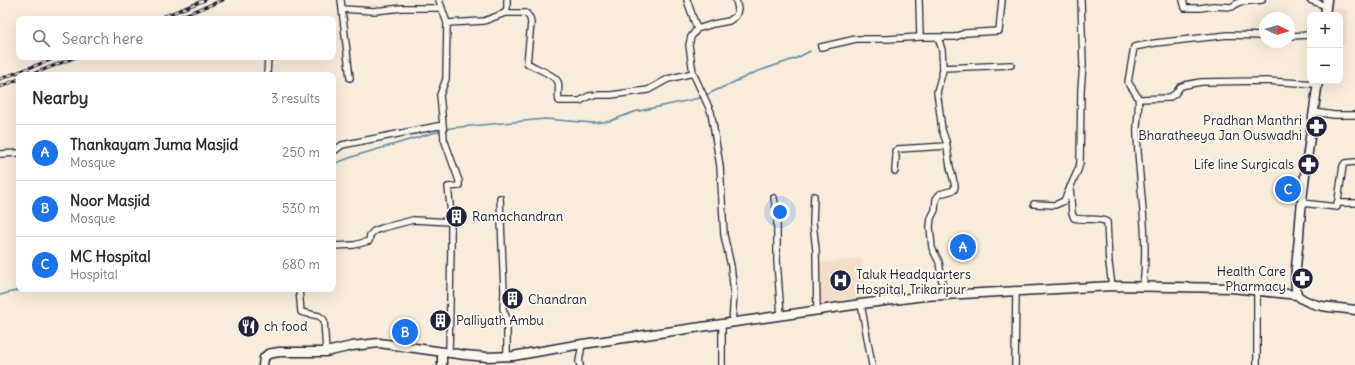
<!DOCTYPE html>
<html lang="en">
<head>
<meta charset="utf-8">
<style>
	:root { --surface:#fff; --page:#f7f7f7; --text:#2b2b33; --muted:#7c7c81; --line:#e1e1e2; --accent:#1a73e8 }
	body { margin:0; font-family:Delius,sans-serif; background:var(--page); color:var(--text) }
	.controls { position:absolute; right:12px; top:12px; display:grid; overflow:hidden; border-radius:8px; box-shadow:0 4px 16px #0002 }
	.controls button { width:36px; height:36px; display:grid; place-items:center; padding:0; border:0; border-bottom:1px solid var(--line); background:var(--surface); color:var(--text); font:20px sans-serif }
	.compass { position:absolute; left:1259px; top:12px; width:36px; height:36px; border-radius:50%; background:var(--surface); box-shadow:0 4px 16px #0002; rotate:94deg }
	.you { position:absolute; left:780px; top:212px; width:14px; height:14px; margin:-10px; border:3px solid #fff; border-radius:50%; background:#1a73e8; box-shadow:0 0 0 6px #1a73e833 }
	.badge { display:grid; place-items:center; width:26px; height:26px; border-radius:50%; background:var(--accent); color:#fff; font-size:13px; font-weight:700 }
	.pin { position:absolute; translate:-50% -50%; border:2px solid #fff; box-shadow:0 1px 4px #0006 }
	.list { margin:0; padding:0; list-style:none }
	h2 { display:flex; justify-content:space-between; align-items:center; height:52px; margin:0; padding:0 16px; font-size:17px }
	h2 small { font-size:13px; font-weight:400; color:var(--muted) }
	.list li { display:grid; grid-template-columns:26px 1fr auto; gap:12px; align-items:center; box-sizing:border-box; height:56px; padding:0 16px; border-top:1px solid var(--line) }
	.list b { display:block; font-size:15px; white-space:nowrap }
	.list p { margin:0; font-size:13px; white-space:nowrap; color:var(--muted) }
	.list em { font-size:13px; font-style:normal; color:var(--muted) }
	.icon { flex:none; width:22px; height:22px; fill:none; stroke:currentColor; stroke-width:2; stroke-linecap:round; stroke-linejoin:round }
	.map { position:relative; flex:none; width:1355px; height:365px; overflow:hidden }
	.search { position:absolute; background:var(--surface); box-shadow:0 4px 16px #0002; left:16px; top:16px; width:320px; height:44px; display:flex; align-items:center; gap:10px; box-sizing:border-box; padding:0 14px; border-radius:8px; color:var(--muted); font-size:15px }
	.panel { position:absolute; background:var(--surface); box-shadow:0 4px 16px #0002; left:16px; top:72px; width:320px; height:220px; border-radius:8px }
	.map>svg:first-child { display:block }
	.built { fill:#f5dec9 }
	.lines { fill:none; stroke-linecap:round; stroke-linejoin:round }
	.stream { stroke:#5b889f; stroke-width:1.5 }
	.street-casing { stroke:#22223b; stroke-width:8 }
	.secondary-casing { stroke:#22223b; stroke-width:11 }
	.street { stroke:#fbf7ec; stroke-width:5.5 }
	.secondary { stroke:#fbf7ec; stroke-width:8 }
	.rail-casing { stroke:#22223b; stroke-width:3 }
	.rail { stroke:#fbf7ec; stroke-width:1.5; stroke-dasharray:4.5; stroke-linecap:butt }
	.labels { text-anchor:middle; dominant-baseline:central; stroke-width:4; stroke-linejoin:round; paint-order:stroke }
	.poi-label { font-size:13px; fill:#22223b; stroke:#fbf7ec; text-anchor:start }
</style>
</head>
<body>
<div class="map">
<svg width="1355" height="365" viewBox="0 0 1355 365">
	<rect width="100%" height="100%" fill="#f8ecdc"/>
	<filter id="ink" filterUnits="userSpaceOnUse"><feTurbulence type="fractalNoise" baseFrequency=".025" numOctaves="2"/><feDisplacementMap in="SourceGraphic" scale="8" xChannelSelector="R" yChannelSelector="G"/><feConvolveMatrix kernelMatrix="1 2 1 2 8 2 1 2 1" color-interpolation-filters="sRGB"/></filter>
	<g filter="url(#ink)">
		<path class="built" d="M1331,8L1348,10L1345,45H1340V15H1330Z
			M1279,178L1301,183L1297,200L1276,195Z
			M862,258L867,298L819,307L817,263Z"/>
		<g class="lines">
			<path class="stream" d="M706,95L756,72L797,58L810,51
				M333,164L358,155L450,128L545,119L593,123L610,121L634,112L700,98
				M0,295L23,289"/>
			<defs>
				<path id="street" d="M341,0L342,9L374,11L402,8H442
					M439,0L447,23
					M687,0L697,29
					M919,0L920,37H938L942,50L943,70L937,92L939,106L942,130L946,141L950,167L955,186L954,190L940,194L936,199L935,210L931,218L930,227L932,248L939,262L944,295
					M1183,0L1185,8H1200L1213,6L1232,7L1239,2L1262,0
					M1310,0L1326,6
					M342,9L350,78
					M505,13H526L530,18L531,23L527,63C535,68 555,75 558,82C560,88 557,95 559,101H580L589,96L597,95H611L648,90L668,79L693,73
					M1289,36L1310,35
					M938,37H955L965,33L999,31L1002,0
					M821,47L856,39H887L920,37
					M943,68L1011,65
					M267,75L268,57
					M1139,99L1168,98L1175,94L1180,87L1185,85L1201,82L1266,81L1317,84
					M1314,112L1334,115H1355
					M443,125L444,139L459,181V186L448,187L451,214V246L449,353
					M333,152L342,145L443,125L440,95L446,79L447,23L484,21L505,13L507,8V0
					M0,154L19,153
					M895,171L896,157L895,151L898,149L947,146
					M1070,187L1072,213L1074,218C1084,221 1100,217 1107,222L1109,263L1112,286
					M814,196L813,223L816,250L817,311
					M500,198L504,291L503,309L507,319V356
					M774,198L777,215V261L781,316
					M1302,203L1337,207L1343,166L1345,163L1355,162
					M1337,203H1355
					M1034,204L1055,205L1064,201L1078,170L1080,163L1081,89L1083,65L1081,0
					M333,246L354,245L369,241L370,235L374,231L382,228L413,220L451,222
					M1143,287C1149,236 1139,185 1137,134C1136,126 1140,104 1138,98C1136,93 1131,87 1128,82L1134,47L1155,43L1228,35L1265,36
					M299,289L301,312L319,316L324,320L326,352
					M1257,291V365
					M861,304L872,365
					M732,323L734,293L731,266L724,235L720,166L711,112L693,73L689,45L691,37L697,29L713,24L729,21L736,16L738,9L736,0
					M580,365L579,362L582,344
					M722,365V324
					M1015,365L1016,291"/>
				<path id="secondary" d="M1325,15L1327,0
					M1297,295C1293,277 1298,254 1299,236C1302,184 1311,133 1318,81
					M1297,295C1311,308 1336,307 1355,310
					M263,365L264,358L268,354L279,352H326L352,346L379,343L465,355L487,357L513,356L576,345L861,304L925,296L1112,286L1232,288L1297,295
					M442,365V352"/>
			</defs>
			<use href="#street" class="street-casing"/>
			<use href="#secondary" class="secondary-casing"/>
			<use href="#street" class="street"/>
			<use href="#secondary" class="secondary"/>
			<defs>
				<path id="rail" d="M157,19L205,0
					M174,19L223,0
					M30,75L76,57
					M0,79L58,57
					M0,87L19,79"/>
			</defs>
			<use href="#rail" class="rail-casing"/>
			<use href="#rail" class="rail"/>
		</g>
	</g>
	<defs>
		<symbol id="pharmacy-disc" viewBox="-11 -11 22 22"><circle r="9.5" fill="#22223b" stroke="#fbf7ec"/><path d="M-2-6h4v4h4v4h-4v4h-4v-4h-4v-4h4Z" fill="#fff"/></symbol>
		<symbol id="building-disc" viewBox="-11 -11 22 22"><circle r="9.5" fill="#22223b" stroke="#fbf7ec"/><path d="M-4-6H4V6H1V3H-1V6H-4ZM-2.5-4.3h1.7v1.8h-1.7ZM.8-4.3h1.7v1.8H.8ZM-2.5-1h1.7V.8h-1.7ZM.8-1h1.7V.8H.8Z" fill="#fff"/></symbol>
		<symbol id="hospital-disc" viewBox="-11 -11 22 22"><circle r="9.5" fill="#22223b" stroke="#fbf7ec"/><path d="M-5-5h3v3.5h4V-5h3V5h-3V1.5h-4V5h-3Z" fill="#fff"/></symbol>
		<symbol id="restaurant-disc" viewBox="-11 -11 22 22"><circle r="9.5" fill="#22223b" stroke="#fbf7ec"/><path d="M-5-6h1v4h1v-4h1v4h1v-4h1v5L-1.5 .5V6h-2V.5L-5-1ZM5-6V6H3V1.5H1.5Q1.5-4 5-6Z" fill="#fff"/></symbol>
	</defs>
	<g fill-rule="evenodd">
		<use href="#pharmacy-disc" x="1304" y="114" width="25" height="25"/>
		<use href="#pharmacy-disc" x="1296" y="152" width="25" height="25"/>
		<use href="#building-disc" x="444" y="204" width="25" height="25"/>
		<use href="#pharmacy-disc" x="1290" y="266" width="25" height="25"/>
		<use href="#hospital-disc" x="828" y="268" width="25" height="25"/>
		<use href="#building-disc" x="500" y="286" width="25" height="25"/>
		<use href="#building-disc" x="428" y="308" width="25" height="25"/>
		<use href="#restaurant-disc" x="236" y="314" width="25" height="25"/>
	</g>
	<g class="labels">
		<g class="poi-label">
			<text x="1302" y="120" text-anchor="end">Pradhan Manthri<tspan x="1302" dy="15">Bharatheeya Jan Ouswadhi</tspan></text>
			<text x="1294" y="164" text-anchor="end">Life line Surgicals</text>
			<text x="472" y="216">Ramachandran</text>
			<text x="1286" y="271" text-anchor="end">Health Care<tspan x="1286" dy="15">Pharmacy</tspan></text>
			<text x="856" y="274">Taluk Headquarters<tspan x="856" dy="15">Hospital, Trikaripur</tspan></text>
			<text x="528" y="299">Chandran</text>
			<text x="456" y="320">Palliyath Ambu</text>
			<text x="264" y="326">ch food</text>
		</g>
	</g>
</svg>
<div class="controls">
<button>+</button>
<button>−</button>
</div>
<svg class="compass" viewBox="-18 -18 36 36"><path d="M0-13l5 13h-10z" fill="#e53935"/><path d="M0 13l5-13h-10z" fill="#7c7c81"/></svg>
<div class="you"></div>
<div class="pin badge" style="left:963px;top:247px">A</div>
<div class="pin badge" style="left:405px;top:332px">B</div>
<div class="pin badge" style="left:1288px;top:189px">C</div>
<div class="search"><svg class="icon" aria-label="search" viewBox="0 0 24 24"><circle cx="10" cy="10" r="6"/><path d="M15 15l6 6"/></svg>Search here</div>
<section class="panel">
<h2>Nearby<small>3 results</small></h2>
<ul class="list">
<li><span class="badge">A</span><div><b>Thankayam Juma Masjid</b><p>Mosque</p></div><em>250 m</em></li>
<li><span class="badge">B</span><div><b>Noor Masjid</b><p>Mosque</p></div><em>530 m</em></li>
<li><span class="badge">C</span><div><b>MC Hospital</b><p>Hospital</p></div><em>680 m</em></li>
</ul>
</section>
</div>
</body>
</html>
